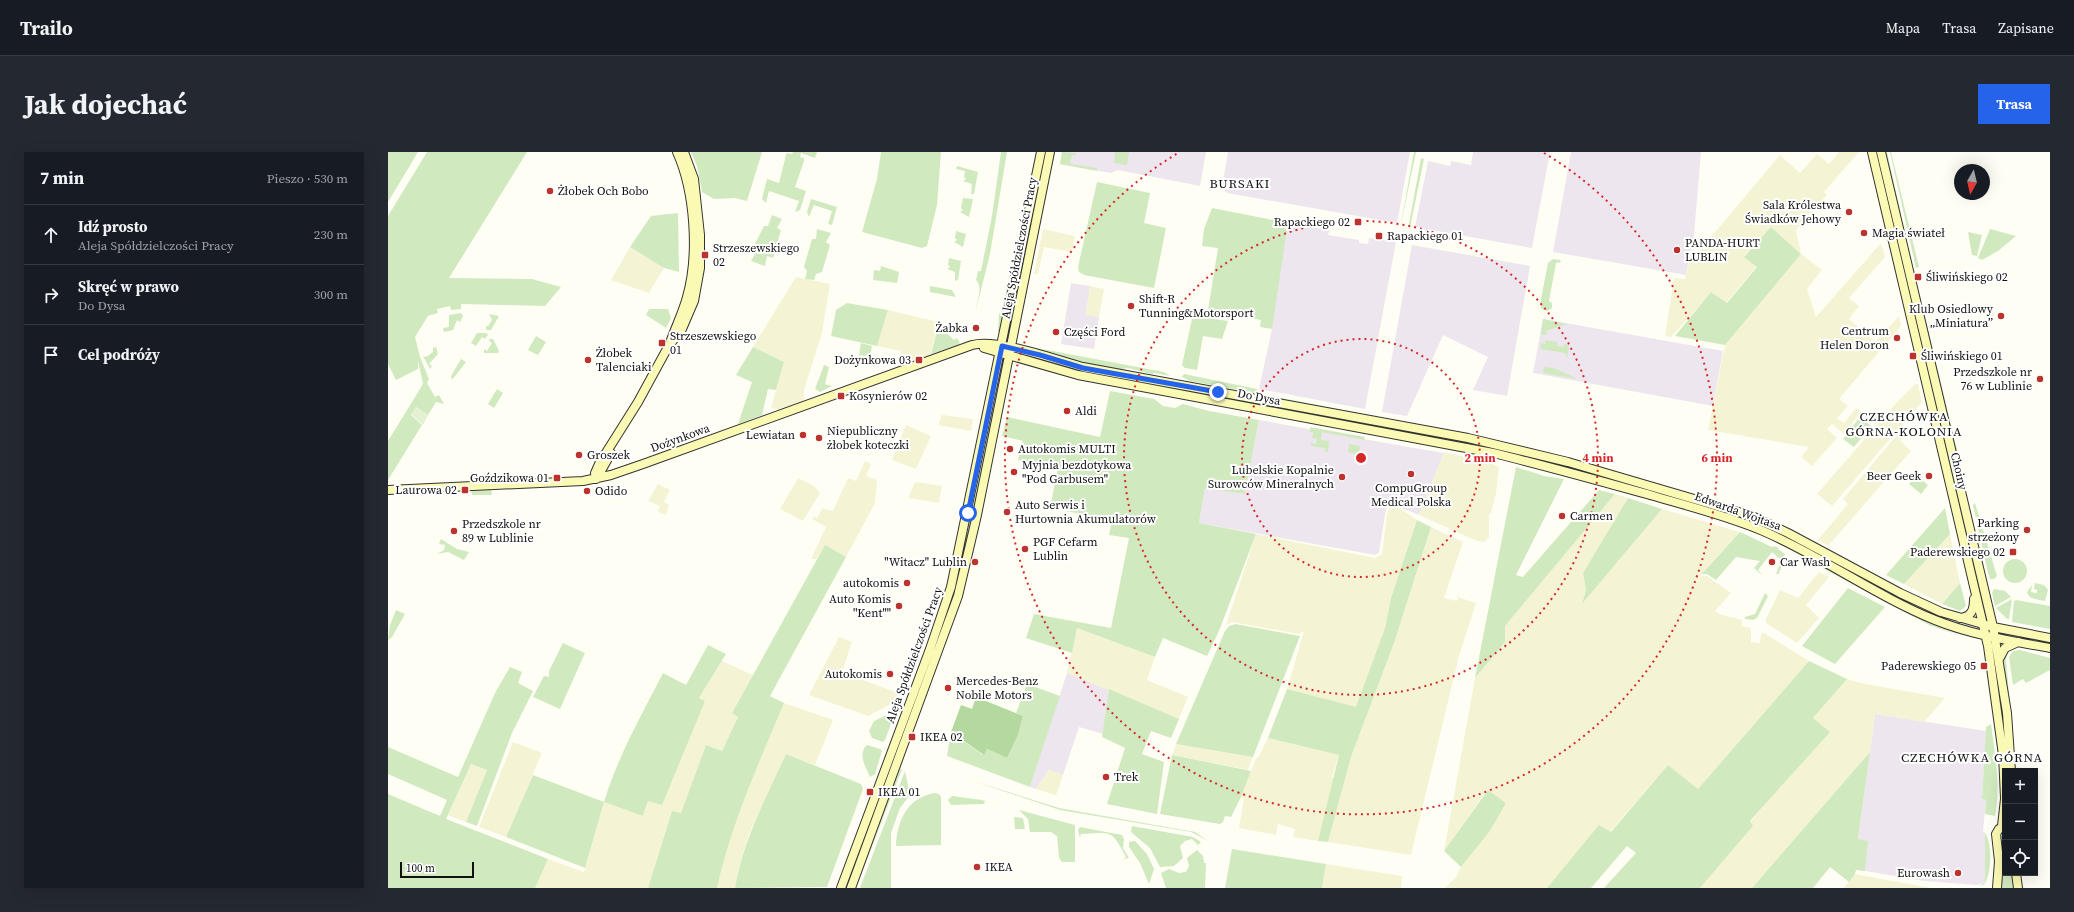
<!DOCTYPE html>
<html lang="pl">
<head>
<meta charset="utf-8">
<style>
	:root { --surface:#171b24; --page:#242831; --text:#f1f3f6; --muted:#9ea1a6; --line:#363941; --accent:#2563eb }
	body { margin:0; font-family:"Source Serif 4",serif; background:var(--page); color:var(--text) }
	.controls { position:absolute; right:12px; bottom:12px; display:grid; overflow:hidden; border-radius:0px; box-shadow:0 4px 16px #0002 }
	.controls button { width:36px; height:36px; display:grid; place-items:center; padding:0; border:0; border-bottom:1px solid var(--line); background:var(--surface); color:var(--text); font:20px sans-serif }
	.compass { position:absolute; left:1566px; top:12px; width:36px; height:36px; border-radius:50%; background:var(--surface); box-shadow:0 4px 16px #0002; rotate:188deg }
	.scale { position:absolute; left:12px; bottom:10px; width:74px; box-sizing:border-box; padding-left:4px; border:2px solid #111; border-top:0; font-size:11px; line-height:14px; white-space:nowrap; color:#111; -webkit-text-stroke:3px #fff; paint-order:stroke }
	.stop { position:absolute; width:12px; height:12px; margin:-9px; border:3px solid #2563eb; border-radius:50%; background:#fff }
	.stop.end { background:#2563eb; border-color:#fff; box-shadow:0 1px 4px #0008 }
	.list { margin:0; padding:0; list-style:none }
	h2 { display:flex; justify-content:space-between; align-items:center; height:52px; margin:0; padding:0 16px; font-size:17px }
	h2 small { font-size:13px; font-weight:400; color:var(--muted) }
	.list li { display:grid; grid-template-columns:26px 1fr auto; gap:12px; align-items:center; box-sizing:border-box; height:60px; padding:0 16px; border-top:1px solid var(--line) }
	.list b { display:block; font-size:15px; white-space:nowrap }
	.list p { margin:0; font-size:13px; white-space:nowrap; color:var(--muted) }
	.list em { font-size:13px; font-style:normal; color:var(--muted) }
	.icon { flex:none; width:22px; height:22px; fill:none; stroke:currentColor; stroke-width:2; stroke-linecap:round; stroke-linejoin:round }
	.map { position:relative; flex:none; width:1662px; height:736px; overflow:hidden; border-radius:0px }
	header { display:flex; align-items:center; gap:24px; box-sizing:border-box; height:56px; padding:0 20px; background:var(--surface); border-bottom:1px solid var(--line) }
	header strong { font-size:19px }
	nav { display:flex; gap:22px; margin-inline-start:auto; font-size:14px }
	.intro { display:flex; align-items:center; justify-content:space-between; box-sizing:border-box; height:96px; padding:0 24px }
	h1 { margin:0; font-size:28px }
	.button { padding:10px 18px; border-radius:0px; background:var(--accent); color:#fff; font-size:14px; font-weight:700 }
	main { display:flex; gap:24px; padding:0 24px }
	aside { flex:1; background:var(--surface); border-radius:0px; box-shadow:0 4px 16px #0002 }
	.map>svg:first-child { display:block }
	.industrial { fill:#eee6ef }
	.farmland { fill:#f4f4d5 }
	.green { fill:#d1e9bf }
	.forest { fill:#b4d99f }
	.pitch { fill:#e3f0d1 }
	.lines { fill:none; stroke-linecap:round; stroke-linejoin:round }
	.secondary-casing { stroke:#333; stroke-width:10 }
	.secondary { stroke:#fbfab4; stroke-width:8 }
	.route { stroke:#2563eb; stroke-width:5 }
	.ring { fill:none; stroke:#d62828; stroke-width:2; stroke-dasharray:2 4 }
	.poi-dot { fill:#bc332d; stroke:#fff; stroke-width:1.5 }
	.labels { text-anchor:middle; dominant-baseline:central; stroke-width:4; stroke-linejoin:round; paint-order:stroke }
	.poi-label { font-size:12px; fill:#111; stroke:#fff; text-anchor:start }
	.street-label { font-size:12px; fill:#111; stroke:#fff }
	.neighbourhood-label { font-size:13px; letter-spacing:1px; fill:#111; stroke:#fff }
	.centre { fill:#d62828; stroke:#fff; stroke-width:2 }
	.ring-label { font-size:12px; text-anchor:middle; font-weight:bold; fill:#d62828; stroke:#fff; stroke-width:4; stroke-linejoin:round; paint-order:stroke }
</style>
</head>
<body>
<header>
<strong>Trailo</strong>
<nav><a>Mapa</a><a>Trasa</a><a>Zapisane</a></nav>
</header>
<div class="intro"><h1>Jak dojechać</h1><a class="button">Trasa</a></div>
<main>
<aside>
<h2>7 min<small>Pieszo · 530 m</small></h2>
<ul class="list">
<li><svg class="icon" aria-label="ahead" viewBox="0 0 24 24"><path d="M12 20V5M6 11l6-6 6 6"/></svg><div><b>Idź prosto</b><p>Aleja Spółdzielczości Pracy</p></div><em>230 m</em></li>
<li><svg class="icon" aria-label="right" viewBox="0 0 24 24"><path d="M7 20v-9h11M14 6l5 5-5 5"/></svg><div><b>Skręć w prawo</b><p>Do Dysa</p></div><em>300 m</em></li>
<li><svg class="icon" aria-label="arrive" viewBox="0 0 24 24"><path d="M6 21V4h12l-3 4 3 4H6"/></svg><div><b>Cel podróży</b></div></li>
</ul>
</aside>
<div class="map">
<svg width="1662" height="736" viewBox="0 0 1662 736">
	<rect width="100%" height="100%" fill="#fffef5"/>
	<path class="industrial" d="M674,0H818L812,34L730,18L723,21L672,12Z
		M840,0H1022L1009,71L839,41L834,35Z
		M1085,0H1162L1144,96L1027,75L1040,9L1062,14L1063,9L1083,13Z
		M1183,0H1313L1306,83L1298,123L1165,100Z
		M900,71L941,78L940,83L971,88V91L980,92L981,86L1008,90L977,257L871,237L884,177V165Z
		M1024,93L1142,114L1119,244L1085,238L1100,205L1055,183L1019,264L994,260Z
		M683,131L702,134L698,162L711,165L706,197L673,192Z
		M1155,167L1335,199L1325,254L1145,221Z
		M871,268L1009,293L1056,301L1031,363L999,350L991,401L987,403L811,371L817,335L857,342Z
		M679,521L721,537L715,582L691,575L675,623L661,618L648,637L642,635Z
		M1487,562L1598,579L1594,647L1598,648L1595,679L1597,682V731L1589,733L1536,729L1466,717Z"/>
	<path class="farmland" d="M1451,0H1471L1436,40L1439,43L1408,78L1413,102L1434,118L1419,137L1428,165L1493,91L1497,105L1461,146L1471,154L1461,167L1487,190L1511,164L1513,174L1451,247L1460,254L1449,266L1456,271L1468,256L1473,260L1456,282L1444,272L1439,277L1449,286L1424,314L1413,305L1421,295L1320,278L1337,193L1413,102L1383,75L1356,104L1369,114L1338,151L1324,140L1283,185L1277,184L1286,126L1297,127L1301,111L1392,3L1412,21L1429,2L1441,12Z
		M655,77L687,84L684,100L656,95L650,122H646Z
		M242,95L276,116L261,141L223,128Z
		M408,125L442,132L434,181L416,238V249L389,259V257L383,256L396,210L365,195Z
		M702,134L716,137L711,165L698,163Z
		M500,158L551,170L542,203L509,214L513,199L489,194Z
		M1527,232H1530L1534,250L1444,354L1429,342L1509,250Z
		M554,263L585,267L583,279L550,273Z
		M518,273L543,284L528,317L504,308Z
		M1513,278L1518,282L1512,289L1523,299L1440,394L1430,388L1460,352L1455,347Z
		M1056,300L1101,310L1111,315L1108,342L1103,361L1101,362V385L1097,390L1089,389L1031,363Z
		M477,309L483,312L478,324L489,328L487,351L458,405L437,393L429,407H423L438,375L424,367L426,364L429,366L434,356L445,359L460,326L468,329Z
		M410,326L426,334L432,341L415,369L392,357Z
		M527,330L554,334L551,351L520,346Z
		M270,332L282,338L276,350L281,353L278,363L270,360L272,354L260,349Z
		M1227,342L1240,346L1195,421L1198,438L1195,451L1274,357L1352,380L1303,435L1314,424H1319L1343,441L1327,459L1331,462L1354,468V474L1362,476L1363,478V490L1372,491L1373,482L1376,481L1421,509L1310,637L1280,613L1222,680L1213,674L1162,736H1057L1068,725L1073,715L1102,679L1118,651L1099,638L1056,699L1087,526L1117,490V474Z
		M1003,355L1011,356L1029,368L1003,446L997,476L968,556L899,537L916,479L911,482L844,470L838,473L868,382L987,406L994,402L999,362Z
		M1043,375L1075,390L1056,446L1069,449L1070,445L1088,451L1071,504L1023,703L940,690L963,605L1006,491Z
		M1562,382L1572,431L1554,452L1516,432Z
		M1431,420L1441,425L1418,453L1431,466L1409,491L1378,471V467L1392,438L1410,446Z
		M689,476L767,505L759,528L800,545L791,567L679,521Z
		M451,485L464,490L454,520L510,541L505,551L480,564L421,543Z
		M334,509L365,523L344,561L350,565L334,599L318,593L293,662L284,659L260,736H146L160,707L196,720L216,650L256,663L260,649L317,549L311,546Z
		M1459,527L1477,532L1557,546L1536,570L1487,562L1482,600L1364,736H1312L1365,674L1362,670L1441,580L1425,566Z
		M396,551L445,568L427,613L398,602L361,682L350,719L347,736H329L336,702L366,622Z
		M880,586L951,603L944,625L946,627L930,689L905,685L907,677L890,672L888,683L851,676L856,646L853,645L868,606H870Z
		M125,590L154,601L118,685L91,675Z
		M788,592L865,605L860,618L784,603Z
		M83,612L99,618L78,670L60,663Z
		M661,618L675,623L668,643L648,637Z
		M938,712L1014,724L1013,736H934Z
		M1467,722L1543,736H1456Z"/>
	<path class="green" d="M0,0H30L0,50Z
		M39,0H139L61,126L144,127L173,135L157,154L73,152V157L63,158L62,154L49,157L50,161L40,164L27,185L32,205L41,227L39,231L47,245L51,243L56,252L48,250L40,263L28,255L23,263L34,273L0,328V289L35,232L30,209V217L8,228L0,212V64Z
		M303,0H374L359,49L347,46L326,47L314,40L309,14Z
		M405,0H429L427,6L413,1L412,5L416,6V9L407,35L418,39L412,58L407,60L411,49L381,39L378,51L374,47L379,27L391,31L398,3L399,1L404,2Z
		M493,0H553L549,53L539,94L534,96L474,80L489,27Z
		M613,0H619L602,102L588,158C589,149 595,135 588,128L590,119H593L604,64Z
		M648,0H650L612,180H610L611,162L614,159Z
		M657,0H659L630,139Z
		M666,0H667L636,153V146Z
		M674,0L688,1L687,4L684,3L682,12L709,16V19L672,12Z
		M727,0H741L739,13L726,11Z
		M1026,0H1028L1013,72V71Z
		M1497,0H1499L1513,62H1511Z
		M1502,0H1503L1531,115L1528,116Z
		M1033,6L1036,7L1022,76L1021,72Z
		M569,14L590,20L586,42H583L584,32L575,29L578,27L576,25L577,19L568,17Z
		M709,30L762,41L756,71L778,76L766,136L696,123L691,120L690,115Z
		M575,46L585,47L581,65L572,60L575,58L573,56Z
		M423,47L449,55L444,73L440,72L444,59L426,53L421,65L419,60Z
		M824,56L900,71L884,177L872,175L873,168L820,158L830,96L814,94L816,77Z
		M290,61L291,120L276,116L242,95L263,64Z
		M384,63L394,67L389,76L393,78L385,106L379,104L377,114L363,109L367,102L363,100L376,74H380Z
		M1383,75L1413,102L1337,193L1287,184L1323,140L1339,151L1369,115L1356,105Z
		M429,77L443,81L438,90L442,93L434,120L428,122L426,128L417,127L419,119L416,115L424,87H428Z
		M1602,77L1628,84L1610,99L1594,108L1590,106Z
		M568,79L578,82L575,95L566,90L569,88L567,86Z
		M1580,80L1594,83L1589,104L1584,103Z
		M561,106L573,109L570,128L567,129V120L559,117L562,115L560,113Z
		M1165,107L1172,108L1173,110L1168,111L1161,149L1164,151V156L1159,159L1154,157L1152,152L1160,111Z
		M493,114L511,120L509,131L485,128L486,118L492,119Z
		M542,134L564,138L568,145L542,140Z
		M459,151L500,158L489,194L443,184L448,158Z
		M261,157H280L283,166L278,176L258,163Z
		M73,161L75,164L72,170L69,168L65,178L56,180L55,176L61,175V163Z
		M101,162L111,164L103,178H98V174H100L104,168Z
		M1536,164L1538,169L1578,335L1574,327Z
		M812,165L840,169L834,187L815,184L809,218L797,216L794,213L804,167Z
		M1526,166H1529L1569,338Z
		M1155,167L1179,172L1158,179L1159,182L1154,183L1153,181Z
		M551,171L555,173L553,176L566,188L569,186L572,191L570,193L543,202Z
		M89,181H98L100,183L97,187L94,185L88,194L83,191Z
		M148,184L158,190L150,203L140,198Z
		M102,187H105L111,199L110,201H96V197L99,199L104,191L101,189Z
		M1157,188L1169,190V194L1176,195V192L1181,193L1179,206L1177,201L1152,197L1153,191L1157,192Z
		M473,191L484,194L482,205L471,203Z
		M638,194L776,220L782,224L766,221L764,222L740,216L729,218L695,212Z
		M48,195L50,202L41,212L44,214L42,217L35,204L38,205L45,200V196Z
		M365,195L396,210L388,238L380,237L374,263L350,272L364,230L348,223Z
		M73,207L78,210L64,228L63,224Z
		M436,213L441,215L437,232L444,234L432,240L427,237Z
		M1156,215L1166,216L1190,227L1155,221Z
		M796,222L869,237V241L878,243L987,264L985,265L885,247L857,239L802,229L794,225Z
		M109,237L115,241L106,256L100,252Z
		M722,239L766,247L775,254L787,256L795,252L821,259L871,268L857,342L817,336L811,371L868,382L831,479L819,504L775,486L767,505L689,476L684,501L638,486L646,462L723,476L741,386L721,383L724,368L662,356L670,316L630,308L635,289L614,284L619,265L712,285Z
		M797,240L884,253L1104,294V295L1053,286L1032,284Z
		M605,255C606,275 598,304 593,324C582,376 573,430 554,480L571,417Z
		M1472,265L1483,274L1466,295L1455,287Z
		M922,275L977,285L976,288L934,280L933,288L941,289L940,300L936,299L937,296L923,294V291L928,292L929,287L924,286L925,280H922Z
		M961,292L972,294L971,303L960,300Z
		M1129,301L1196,318L1348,361L1404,387L1374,375L1128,303Z
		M1128,315L1156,324L1176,327L1128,423L1135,425L1211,338L1227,342L1117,474V490L1087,526Z
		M1528,323L1540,333L1533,342L1521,332Z
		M103,336L104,343H84L83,337Z
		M1240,346L1274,357L1194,452L1198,438L1195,421Z
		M1587,351L1609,424L1606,427H1602L1600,421L1585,353Z
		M1557,356L1562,382L1516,432L1498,423Z
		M1029,368L1043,375L1006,491L963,605L940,690L930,689L951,603L880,586L899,537L968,555L997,476L1003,446Z
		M1352,380L1384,395L1386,394L1391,396L1390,397L1397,402L1391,422H1388L1393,408L1384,400L1370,418L1375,424L1366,416L1372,409L1348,405L1328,428L1319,422H1314Z
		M53,387L69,397L81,400L76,408L60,400L49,402L56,398L57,393L51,392Z
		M437,393L458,405L382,544L396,551C371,611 343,672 329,736H260L284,659L293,661L318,593L334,599L350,565L344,561Z
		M1421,398L1543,459L1542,461L1512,448Z
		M1415,403L1543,472L1577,485L1541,473L1412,404Z
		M1615 419a12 12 0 1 1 24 0a12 12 0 1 1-24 0Z
		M1572,431L1578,454L1572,459L1554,452Z
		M1647,431L1656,433L1660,438L1657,449C1650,447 1641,448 1639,440L1644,433L1643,440L1649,441V438L1646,437Z
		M1460,436L1497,455L1447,512L1414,494Z
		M1606,437L1617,439L1623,445L1607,454L1604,441Z
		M1377,441L1380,444L1369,466L1365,468L1357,467V465L1367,462Z
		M1624,447L1621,467H1619L1608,456Z
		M1628,448L1662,454V477L1624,470L1626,449Z
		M8,458L17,462L4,485L0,488L2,473Z
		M847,472L912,484L865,605L788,592L837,479L841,474Z
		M175,491L197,501L172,557L145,545L156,524L161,525V519Z
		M320,493L338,502L311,546L317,549L274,653L260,649L255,664L216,650L197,716L118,685L145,623L216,650C230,604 253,564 275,521L298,533Z
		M1632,498L1662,506V518L1638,531L1635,527L1625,533L1621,505L1625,499Z
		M1619,501L1618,507L1626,599L1615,508Z
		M1421,509L1459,527L1425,566L1442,580L1362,669L1365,674L1312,736H1216L1248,701L1239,694L1203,736H1159L1211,673L1223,680L1280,613L1310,637Z
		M122,515L134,520L130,531L145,539L124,581L89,674L78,670L99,618L83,612L58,667L160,707L147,736H0V642L52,664L59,648L0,622V595L70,625L107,541Z
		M639,532L672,544L642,635L559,604L563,580L595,603L599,597L619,606L630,583L635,564L628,561Z
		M721,537L791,567L783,586L763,579L754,602L776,610L769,662L719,652L737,596L714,585Z
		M505,560L506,564L497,588L495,590L484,586L481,579L486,569Z
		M1603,572C1607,602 1613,634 1607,664L1597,662L1598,648L1594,647L1598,575Z
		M479,593L492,597L494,599L487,622L482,625C478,615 469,602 479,593Z
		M1482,600L1470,687L1480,689L1477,719L1468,718L1467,722L1461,730L1442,715L1425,736H1364Z
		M398,602L473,632L475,637L439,735L347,736C355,688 378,646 398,602Z
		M784,603L863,619L853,645L843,665L837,664L835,670L832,672L772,662Z
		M512,617H514L468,736H466Z
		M517,619L522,643L512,656L503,681V736H472Z
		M579,627L671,656L807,680L820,689L803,680L672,658Z
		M1100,638L1118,651L1102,679L1073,715L1056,699Z
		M546,641L551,642L553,645V693L508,694C509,669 519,646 546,641Z
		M564,644L594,648L620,656L597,649L596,652L563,653L560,648Z
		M631,658L687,673V710H674L671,706L669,684L663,680H642L640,667Z
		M626,665L635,666L637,677H627Z
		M744,674L805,685L813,690L810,693L804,687L797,689L792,694L795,706L786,714L772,715L762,696L743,680Z
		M692,675L734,683L736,687L735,696L741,706L735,707L738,705C723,676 723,681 693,682L692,686L690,678Z
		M1617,678V721H1624L1626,736H1612V684Z
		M1595,679C1605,686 1604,722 1596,733L1591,734L1597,731V682Z
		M747,689L759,702L766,717L761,732L752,711L741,695V690Z
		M844,697L938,712L934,736H837Z
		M809,698L815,704L816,711H818L817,736H778L773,721L781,717L791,721L798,720L801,714L799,706Z"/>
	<path class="forest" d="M588,545L635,564L630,583L619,606L599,597L596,603L563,580L573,553L584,557Z"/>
	<path class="pitch" d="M28,255L40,263L35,273L23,262Z"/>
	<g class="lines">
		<defs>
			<path id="secondary" d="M1484,0L1600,494L1615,603L1617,646
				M1493,0L1605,475L1619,561L1623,619
				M283,188C288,174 295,160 299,145C311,103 307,40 289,0
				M596,196L690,223L1105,301C1159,314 1212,329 1266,344C1303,355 1340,364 1375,379C1435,405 1488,444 1547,468C1584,483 1624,489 1662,496
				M209,326L223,301
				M208,327L207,321L211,312L250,250L280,195L294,177L306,149L312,116V83L306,27L296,0
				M0,338L195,329L223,323L255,312L584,193C610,186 668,208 695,215L1080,286L1180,310L1364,364L1400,381L1512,441L1553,460L1605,475L1662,486
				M1572,466C1584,465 1586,457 1586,447
				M1611,507L1617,496L1630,490
				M1614,674L1617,647
				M1628,721L1630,736
				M453,736L542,497L563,435L653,0
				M463,736L570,444L589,363L662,0
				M1609,736L1611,709L1608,682L1611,677L1617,673"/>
		</defs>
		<use href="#secondary" class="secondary-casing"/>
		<use href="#secondary" class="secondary"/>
	</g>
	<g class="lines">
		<path class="route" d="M580,361L614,194L652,203L695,216L830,240"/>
	</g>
	<g class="ring">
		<circle cx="973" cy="306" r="119"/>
		<circle cx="973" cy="306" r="237"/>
		<path d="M1156 1A356 356 0 1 1 790 1"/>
	</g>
	<g class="poi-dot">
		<circle cx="162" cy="39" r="4"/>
		<circle cx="1461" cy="60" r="4"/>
		<rect x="966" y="66" width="8" height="8" rx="2"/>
		<circle cx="1476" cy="81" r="4"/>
		<rect x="987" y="80" width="8" height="8" rx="2"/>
		<circle cx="1289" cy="98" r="4"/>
		<rect x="313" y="99" width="8" height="8" rx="2"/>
		<rect x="1526" y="121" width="8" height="8" rx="2"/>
		<circle cx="743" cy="154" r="4"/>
		<circle cx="1613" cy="164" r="4"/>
		<circle cx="588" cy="176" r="4"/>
		<circle cx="668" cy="180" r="4"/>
		<circle cx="1509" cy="186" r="4"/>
		<rect x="270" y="187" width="8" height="8" rx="2"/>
		<rect x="1521" y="200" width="8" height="8" rx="2"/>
		<circle cx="200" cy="208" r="4"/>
		<rect x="527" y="204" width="8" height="8" rx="2"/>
		<circle cx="1652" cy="227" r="4"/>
		<rect x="449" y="240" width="8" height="8" rx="2"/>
		<circle cx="679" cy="259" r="4"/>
		<circle cx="415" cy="283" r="4"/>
		<circle cx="431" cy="286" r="4"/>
		<circle cx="622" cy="297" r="4"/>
		<circle cx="191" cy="303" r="4"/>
		<circle cx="626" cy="320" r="4"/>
		<circle cx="1023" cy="322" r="4"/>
		<circle cx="1541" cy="324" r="4"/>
		<circle cx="954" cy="325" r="4"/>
		<rect x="165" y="322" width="8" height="8" rx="2"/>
		<rect x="73" y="334" width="8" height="8" rx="2"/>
		<circle cx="199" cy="339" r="4"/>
		<circle cx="619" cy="360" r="4"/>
		<circle cx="1174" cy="364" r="4"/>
		<circle cx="1639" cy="378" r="4"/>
		<circle cx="66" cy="379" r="4"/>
		<circle cx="637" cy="397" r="4"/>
		<rect x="1621" y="396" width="8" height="8" rx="2"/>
		<circle cx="587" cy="410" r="4"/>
		<circle cx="1384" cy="410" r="4"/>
		<circle cx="519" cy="431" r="4"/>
		<circle cx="511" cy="454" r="4"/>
		<rect x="1592" y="510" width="8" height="8" rx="2"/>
		<circle cx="502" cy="522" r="4"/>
		<circle cx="560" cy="536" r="4"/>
		<rect x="520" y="581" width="8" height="8" rx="2"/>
		<circle cx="718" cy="625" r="4"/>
		<rect x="478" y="636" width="8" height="8" rx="2"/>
		<circle cx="589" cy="715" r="4"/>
		<circle cx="1570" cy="721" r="4"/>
	</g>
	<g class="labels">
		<g class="poi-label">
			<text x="170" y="39">Żłobek Och Bobo</text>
			<text x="1453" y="53" text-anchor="end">Sala Królestwa<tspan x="1453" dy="14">Świadków Jehowy</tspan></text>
			<text x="962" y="70" text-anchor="end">Rapackiego 02</text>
			<text x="1484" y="81">Magia świateł</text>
			<text x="999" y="84">Rapackiego 01</text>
			<text x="1297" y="91">PANDA-HURT<tspan x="1297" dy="14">LUBLIN</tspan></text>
			<text x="325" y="96">Strzeszewskiego<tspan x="325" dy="14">02</tspan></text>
			<text x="1538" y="125">Śliwińskiego 02</text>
			<text x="751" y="147">Shift-R<tspan x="751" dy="14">Tunning&amp;Motorsport</tspan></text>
			<text x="1605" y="157" text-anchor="end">Klub Osiedlowy<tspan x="1605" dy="14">„Miniatura”</tspan></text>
			<text x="580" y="176" text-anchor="end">Żabka</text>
			<text x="1501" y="179" text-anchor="end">Centrum<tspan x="1501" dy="14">Helen Doron</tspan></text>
			<text x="676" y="180">Części Ford</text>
			<text x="282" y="184">Strzeszewskiego<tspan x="282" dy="14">01</tspan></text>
			<text x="208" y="201">Żłobek<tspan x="208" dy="14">Talenciaki</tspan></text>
			<text x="1533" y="204">Śliwińskiego 01</text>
			<text x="523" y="208" text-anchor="end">Dożynkowa 03</text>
			<text x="1644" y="220" text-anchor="end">Przedszkole nr<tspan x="1644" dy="14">76 w Lublinie</tspan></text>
			<text x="461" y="244">Kosynierów 02</text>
			<text x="687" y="259">Aldi</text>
			<text x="439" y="279">Niepubliczny<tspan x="439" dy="14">żłobek koteczki</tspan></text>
			<text x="407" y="283" text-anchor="end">Lewiatan</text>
			<text x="630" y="297">Autokomis MULTI</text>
			<text x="199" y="303">Groszek</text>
			<text x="634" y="313">Myjnia bezdotykowa<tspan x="634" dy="14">"Pod Garbusem"</tspan></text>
			<text x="946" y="318" text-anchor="end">Lubelskie Kopalnie<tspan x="946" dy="14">Surowców Mineralnych</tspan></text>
			<text x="1533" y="324" text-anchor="end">Beer Geek</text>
			<text x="161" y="326" text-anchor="end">Goździkowa 01</text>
			<text x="1023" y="336" text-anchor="middle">CompuGroup<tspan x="1023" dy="14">Medical Polska</tspan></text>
			<text x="69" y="338" text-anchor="end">Laurowa 02</text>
			<text x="207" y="339">Odido</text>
			<text x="627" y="353">Auto Serwis i<tspan x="627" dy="14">Hurtownia Akumulatorów</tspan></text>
			<text x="1182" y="364">Carmen</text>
			<text x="1631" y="371" text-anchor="end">Parking<tspan x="1631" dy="14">strzeżony</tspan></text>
			<text x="74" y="372">Przedszkole nr<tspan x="74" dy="14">89 w Lublinie</tspan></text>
			<text x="645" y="390">PGF Cefarm<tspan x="645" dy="14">Lublin</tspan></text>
			<text x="1617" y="400" text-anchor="end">Paderewskiego 02</text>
			<text x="579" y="410" text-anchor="end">"Witacz" Lublin</text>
			<text x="1392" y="410">Car Wash</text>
			<text x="511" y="431" text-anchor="end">autokomis</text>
			<text x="503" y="447" text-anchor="end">Auto Komis<tspan x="503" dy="14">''Kent""</tspan></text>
			<text x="1588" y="514" text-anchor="end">Paderewskiego 05</text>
			<text x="494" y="522" text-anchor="end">Autokomis</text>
			<text x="568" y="529">Mercedes-Benz<tspan x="568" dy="14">Nobile Motors</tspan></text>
			<text x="532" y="585">IKEA 02</text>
			<text x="726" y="625">Trek</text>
			<text x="490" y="640">IKEA 01</text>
			<text x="597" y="715">IKEA</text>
			<text x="1562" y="721" text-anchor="end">Eurowash</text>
		</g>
		<g class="street-label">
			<text transform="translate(631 96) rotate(-79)">Aleja Spółdzielczości Pracy</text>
			<text transform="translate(871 245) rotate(11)">Do Dysa</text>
			<text transform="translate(292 286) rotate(-20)">Dożynkowa</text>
			<text transform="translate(1571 319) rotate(77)">Choiny</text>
			<text transform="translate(1350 359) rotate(20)">Edwarda Wojtasa</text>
			<text transform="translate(526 503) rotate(-70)">Aleja Spółdzielczości Pracy</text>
		</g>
		<g class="neighbourhood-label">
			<text x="852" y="31">BURSAKI</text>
			<text x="1516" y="264">CZECHÓWKA<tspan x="1516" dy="15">GÓRNA-KOLONIA</tspan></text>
			<text x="1584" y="605">CZECHÓWKA GÓRNA</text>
		</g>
	</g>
	<circle cx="973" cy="306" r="6" class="centre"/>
	<g class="ring-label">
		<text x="1092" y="310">2 min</text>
		<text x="1210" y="310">4 min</text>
		<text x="1329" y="310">6 min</text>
	</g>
</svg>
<div class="controls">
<button>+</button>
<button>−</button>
<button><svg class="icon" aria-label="locate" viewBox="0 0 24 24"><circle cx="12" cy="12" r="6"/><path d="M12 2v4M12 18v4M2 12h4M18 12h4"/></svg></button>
</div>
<svg class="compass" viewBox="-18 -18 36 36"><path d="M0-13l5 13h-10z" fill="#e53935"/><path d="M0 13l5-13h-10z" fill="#9ea1a6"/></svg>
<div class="scale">100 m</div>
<div class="stop" style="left:580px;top:361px"></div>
<div class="stop end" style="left:830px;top:240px"></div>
</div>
</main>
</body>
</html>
